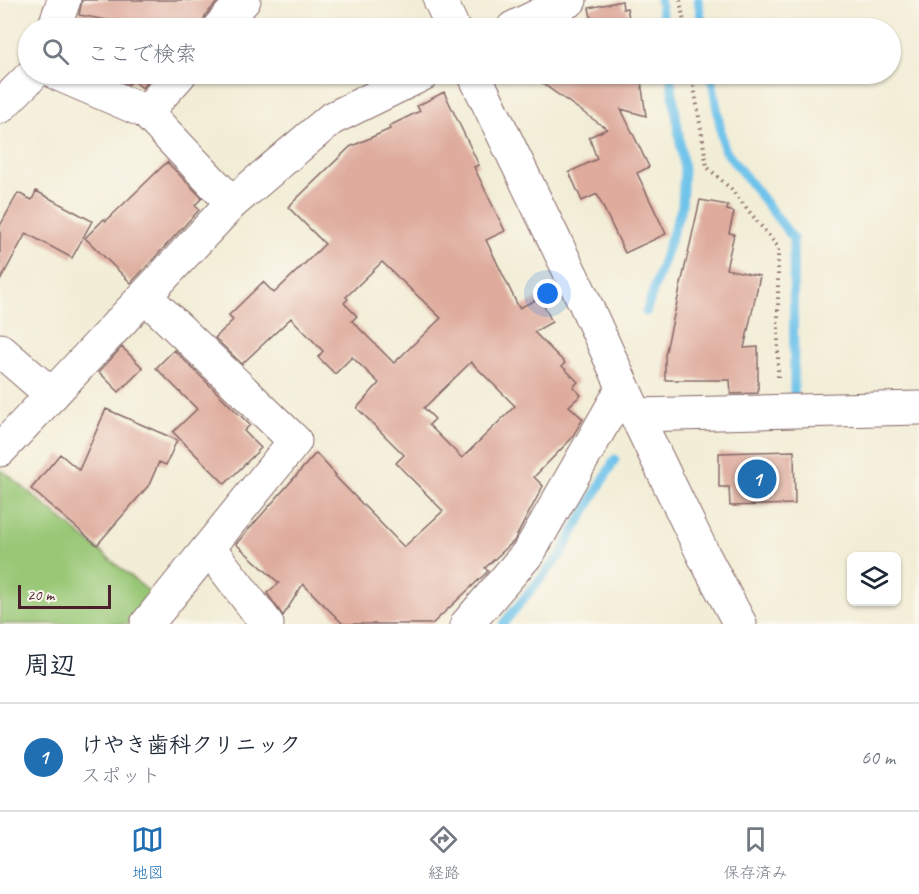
<!DOCTYPE html>
<html lang="ja">
<head>
<meta charset="utf-8">
<style>
	:root { --surface:#fff; --page:#f2f2f3; --text:#1f2937; --muted:#747a83; --line:#e0e1e3; --accent:#1f6fb2 }
	body { margin:0; font-family:Caveat,"Klee One",sans-serif; background:var(--page); color:var(--text) }
	.controls { position:absolute; right:18px; bottom:18px; display:grid; overflow:hidden; border-radius:9px; box-shadow:0 2px 4px #0004 }
	.controls button { width:54px; height:54px; display:grid; place-items:center; padding:0; border:0; border-bottom:2px solid var(--line); background:var(--surface); color:var(--text); font:30px sans-serif }
	.scale { position:absolute; left:18px; bottom:15px; width:93px; box-sizing:border-box; padding-left:6px; border:3px solid #4a1f2b; border-top:0; font-size:16px; line-height:21px; white-space:nowrap; color:#4a1f2b; -webkit-text-stroke:4px #fbf7ec; paint-order:stroke }
	.you { position:absolute; left:548px; top:294px; width:21px; height:21px; margin:-15px; border:4px solid #fff; border-radius:50%; background:#1a73e8; box-shadow:0 0 0 9px #1a73e833 }
	.badge { display:grid; place-items:center; width:39px; height:39px; border-radius:50%; background:var(--accent); color:#fff; font-size:20px; font-weight:700 }
	.pin { position:absolute; translate:-50% -50%; border:3px solid #fff; box-shadow:0 2px 6px #0006 }
	.list { margin:0; padding:0; list-style:none }
	h2 { display:flex; justify-content:space-between; align-items:center; height:78px; margin:0; padding:0 24px; font-size:26px }
	h2 small { font-size:20px; font-weight:400; color:var(--muted) }
	.list li { display:grid; grid-template-columns:39px 1fr auto; gap:18px; align-items:center; box-sizing:border-box; height:108px; padding:0 24px; border-top:2px solid var(--line) }
	.list b { display:block; font-size:22px; white-space:nowrap }
	.list p { margin:0; font-size:20px; white-space:nowrap; color:var(--muted) }
	.list em { font-size:20px; font-style:normal; color:var(--muted) }
	.icon { flex:none; width:33px; height:33px; fill:none; stroke:currentColor; stroke-width:2; stroke-linecap:round; stroke-linejoin:round }
	.map { position:relative; flex:none; width:919px; height:624px; overflow:hidden }
	.search { position:absolute; background:var(--surface); box-shadow:0 2px 4px #0004; left:18px; right:18px; top:18px; height:66px; display:flex; align-items:center; gap:15px; box-sizing:border-box; padding:0 21px; border-radius:33px; color:var(--muted); font-size:22px }
	.sheet { height:186px; background:var(--surface) }
	nav { display:flex; justify-content:space-around; align-items:center; box-sizing:border-box; height:84px; border-top:2px solid var(--line); background:var(--surface); font-size:16px; color:var(--muted) }
	nav a { display:grid; justify-items:center; gap:3px }
	nav .on { color:var(--accent) }
	.map>svg:first-child { display:block }
	.park { fill:#98c776; stroke:#717350; stroke-width:1.5 }
	.lines { fill:none; stroke-linecap:round; stroke-linejoin:round }
	.stream { stroke:#6ec3eb; stroke-width:9 }
	.building { fill:#deab9d; fill-rule:evenodd }
	.minor-casing { stroke:#856767; stroke-width:35 }
	.path { stroke:#856767; stroke-width:4; stroke-dasharray:1.5 4.5; stroke-linecap:butt }
	.minor { stroke:#fff; stroke-width:33 }
</style>
</head>
<body>
<div class="map">
<svg width="919" height="624" viewBox="0 0 919 624">
	<rect width="100%" height="100%" fill="#fbf7ec"/>
	<filter id="ink" filterUnits="userSpaceOnUse"><feTurbulence type="fractalNoise" baseFrequency=".0167" numOctaves="2"/><feDisplacementMap in="SourceGraphic" scale="12" xChannelSelector="R" yChannelSelector="G"/><feConvolveMatrix kernelMatrix="1 2 1 2 8 2 1 2 1" color-interpolation-filters="sRGB"/></filter>
	<filter id="wash" filterUnits="userSpaceOnUse"><feTurbulence type="fractalNoise" baseFrequency=".008" numOctaves="4" result="noise"/><feDisplacementMap in="SourceGraphic" scale="24" xChannelSelector="R" yChannelSelector="G"/><feGaussianBlur stdDeviation="1.35" result="paint"/><feColorMatrix in="noise" values="0 0 0 0 0 0 0 0 0 0 0 0 0 0 0 0 0 1.4 0 .05"/><feComposite in="paint" operator="in"/></filter>
	<g filter="url(#wash)">
		<rect width="100%" height="100%" fill="#f2edd6"/>
		<path class="park" d="M2,470L152,594L128,624H0V472Z"/>
		<g class="lines">
			<path class="stream" d="M660,0L664,28
				M698,0L703,28
				M711,74L724,149L793,238L794,395
				M646,312L682,206L684,169L670,74
				M503,624L561,554L615,459"/>
		</g>
		<g id="blocks">
			<path class="building" d="M82,0H219L205,16L201,28H100L107,20L79,15Z
				M622,1L623,9L627,8L631,28H593L589,8Z
				M111,74H155L142,88L133,80L129,84L118,79Z
				M529,74H640L646,116L621,109L649,167L637,173L666,234L625,253L597,194L582,201L569,172L597,159L589,137L607,129Z
				M444,92L479,165L474,167L505,231L486,240L519,308L540,298L552,322L534,332L565,363L562,366L578,382L573,387L581,395L569,406L583,419L571,439L534,477L543,486L514,541L485,568L488,571L484,575L432,624H343L303,584L283,616L267,593L279,583L236,544L316,453L336,475L335,476L404,547L443,511L396,463L404,455L357,408L379,383L352,357L335,374L318,357L323,351L291,318L242,364L215,338L233,320L229,315L263,282L274,293L325,244L288,207L350,147L390,129L389,126L420,111L417,106ZM382,262L441,318L394,363L352,321L357,316L344,303L348,299L346,297ZM471,362L515,406L462,458L429,425L435,419L424,408Z
				M167,162L202,198L195,205L199,210L131,283L85,238L104,219L106,221Z
				M36,191L92,221L72,258L26,233L0,281V226L18,193L32,200Z
				M700,200L728,205L727,210L734,212L729,233L734,234L726,269L760,276L744,348L758,347V393L731,394L730,380H665V355Z
				M122,347L143,368L119,392L99,372Z
				M174,350L250,425L244,431L261,448L225,484L173,432L197,409L156,368Z
				M106,409L177,440L166,465L159,462L149,485L97,545L31,489L60,454L79,470Z
				M794,451L795,504L730,506L729,487H719V453Z"/>
		</g>
	</g>
	<g filter="url(#ink)">
		<use href="#blocks" fill-opacity="0" stroke="#856767" stroke-width="1.5"/>
		<g class="lines">
			<defs>
				<path id="minor" d="M440,0L453,28
					M54,28L64,0
					M219,28L244,0
					M513,28L570,0
					M58,74L146,112L232,203
					M474,74L584,301L636,415L704,556L740,624
					M0,107L33,74
					M146,112L180,74
					M145,296L295,441L147,624
					M0,350L52,395
					M636,415L919,408
					M0,450L232,203L331,119L423,74
					M209,548L267,624
					M467,624L529,552L623,388"/>
			</defs>
			<use href="#minor" class="minor-casing"/>
			<path class="path" d="M680,0L685,28
				M692,74L707,167L731,189L778,247V381"/>
			<use href="#minor" class="minor"/>
		</g>
	</g>
</svg>
<div class="controls">
<button><svg class="icon" aria-label="layers" viewBox="0 0 24 24"><path d="M12 4l9 5-9 5-9-5zM3 14l9 5 9-5"/></svg></button>
</div>
<div class="scale">20 m</div>
<div class="you"></div>
<div class="pin badge" style="left:757px;top:479px">1</div>
<div class="search"><svg class="icon" aria-label="search" viewBox="0 0 24 24"><circle cx="10" cy="10" r="6"/><path d="M15 15l6 6"/></svg>ここで検索</div>
</div>
<section class="sheet">
<h2>周辺<small></small></h2>
<ul class="list">
<li><span class="badge">1</span><div><b>けやき歯科クリニック</b><p>スポット</p></div><em>60 m</em></li>
</ul>
</section>
<nav>
<a class="on"><svg class="icon" aria-label="map" viewBox="0 0 24 24"><path d="M3 6l6-2 6 2 6-2v14l-6 2-6-2-6 2zM9 4v14M15 6v14"/></svg>地図</a>
<a><svg class="icon" aria-label="directions" viewBox="0 0 24 24"><path d="M12 3l9 9-9 9-9-9zM9 14v-3h6M13 9l2 2-2 2"/></svg>経路</a>
<a><svg class="icon" aria-label="saved" viewBox="0 0 24 24"><path d="M7 4h10v16l-5-4-5 4z"/></svg>保存済み</a>
</nav>
</body>
</html>
